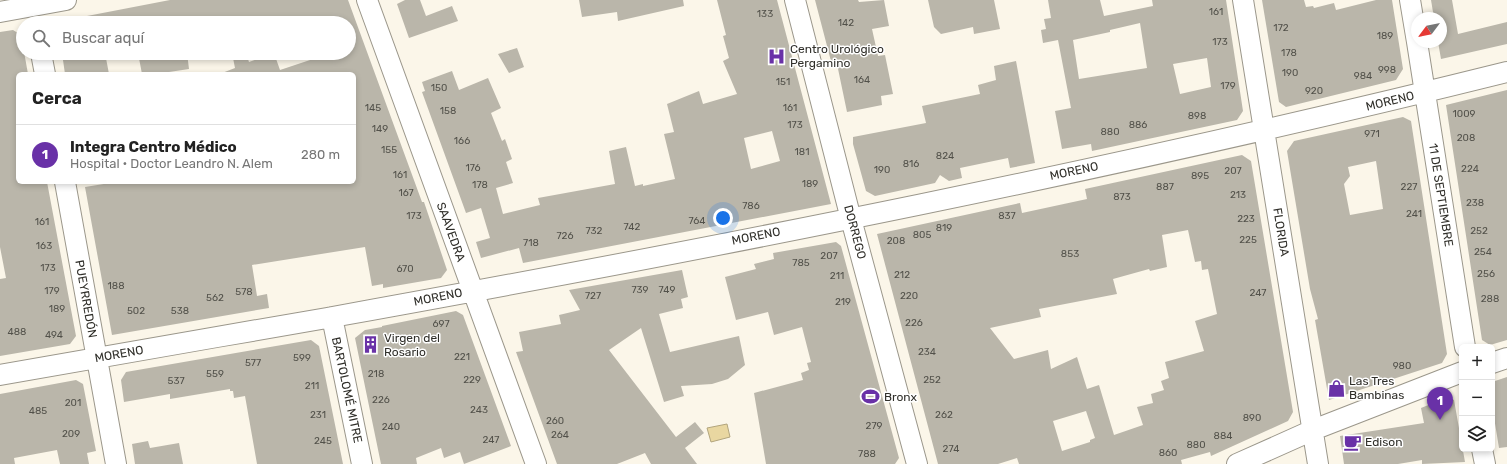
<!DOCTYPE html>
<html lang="es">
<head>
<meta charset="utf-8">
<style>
	:root { --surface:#fff; --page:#f6f6f6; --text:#222; --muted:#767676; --line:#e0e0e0; --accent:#6931a7 }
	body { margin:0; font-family:Rubik,sans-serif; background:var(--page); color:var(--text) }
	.controls { position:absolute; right:12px; bottom:12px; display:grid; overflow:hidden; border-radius:6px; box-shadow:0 2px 6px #0003 }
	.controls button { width:36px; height:36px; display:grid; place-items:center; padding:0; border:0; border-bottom:1px solid var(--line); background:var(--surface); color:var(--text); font:20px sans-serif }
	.compass { position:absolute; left:1411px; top:12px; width:36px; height:36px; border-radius:50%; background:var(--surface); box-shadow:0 2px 6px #0003; rotate:238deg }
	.you { position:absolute; left:723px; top:218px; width:14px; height:14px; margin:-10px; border:3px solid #fff; border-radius:50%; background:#1a73e8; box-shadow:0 0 0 6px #1a73e833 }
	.badge { display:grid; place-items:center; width:26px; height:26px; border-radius:50%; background:var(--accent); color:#fff; font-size:13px; font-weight:700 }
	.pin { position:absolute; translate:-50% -33px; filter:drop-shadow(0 1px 2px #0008) }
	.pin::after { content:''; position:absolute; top:21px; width:14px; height:12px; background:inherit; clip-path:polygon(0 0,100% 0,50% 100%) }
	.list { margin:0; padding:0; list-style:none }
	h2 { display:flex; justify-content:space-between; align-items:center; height:52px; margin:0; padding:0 16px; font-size:17px }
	h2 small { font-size:13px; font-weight:400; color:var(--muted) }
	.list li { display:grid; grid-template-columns:26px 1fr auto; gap:12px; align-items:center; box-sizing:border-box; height:60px; padding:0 16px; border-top:1px solid var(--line) }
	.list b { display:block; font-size:15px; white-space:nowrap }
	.list p { margin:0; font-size:13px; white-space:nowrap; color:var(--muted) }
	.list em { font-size:13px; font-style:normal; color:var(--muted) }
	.icon { flex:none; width:22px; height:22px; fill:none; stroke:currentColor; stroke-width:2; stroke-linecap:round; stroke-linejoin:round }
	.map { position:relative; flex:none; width:1507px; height:464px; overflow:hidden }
	.search { position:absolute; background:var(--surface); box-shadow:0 2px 6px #0003; left:16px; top:16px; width:340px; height:44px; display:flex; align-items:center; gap:10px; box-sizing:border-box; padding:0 14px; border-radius:22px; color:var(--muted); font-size:15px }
	.panel { position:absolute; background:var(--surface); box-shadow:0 2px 6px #0003; left:16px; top:72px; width:340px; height:112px; border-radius:6px }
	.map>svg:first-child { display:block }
	.water { fill:#e9d7a1; stroke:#b2a57d }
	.building { fill:#bab6aa; fill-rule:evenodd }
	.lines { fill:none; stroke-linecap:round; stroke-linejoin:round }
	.minor-casing { stroke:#9b978b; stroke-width:22 }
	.minor { stroke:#fff; stroke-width:20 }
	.labels { text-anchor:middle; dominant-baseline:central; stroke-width:3; stroke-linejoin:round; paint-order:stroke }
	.number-label { font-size:10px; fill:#52514a }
	.poi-label { font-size:12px; fill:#302f2a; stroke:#fff; text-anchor:start }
	.street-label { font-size:12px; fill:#302f2a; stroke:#fff }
</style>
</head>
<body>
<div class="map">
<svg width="1507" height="464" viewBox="0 0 1507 464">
	<rect width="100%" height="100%" fill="#fbf6e9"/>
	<path class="water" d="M727,424L730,437L711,442L707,428Z"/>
	<path class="building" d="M170,0H348L422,202H424L447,270L441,278L383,288V284L372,286L365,247L252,265L257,296L267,294L269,308L112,335L85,187L116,182H354V74L222,73L235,68L232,53H246L249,62L274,53L280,70L322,56L321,53H349V23H88L87,16Z
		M405,0H420L426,16L452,6L458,21L409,38L397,4Z
		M579,0H683L684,6L618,21L617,12L582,17Z
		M717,0H777L831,204L523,263L519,248L481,258L476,242L490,238L481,208L466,213L422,92L425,91L422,82L452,71L459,90L488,78L501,108L491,113L502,141L505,139L512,159L506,162L513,183L496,188L503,214L540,205L538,198L615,184L609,151L626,147L635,186L643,184V186L675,179L664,134L674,132L667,104L699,91L703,104L737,94L723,61L729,58L723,36L726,35ZM772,131L780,161L751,169L744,138Z
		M815,0H858L859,2L884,0L889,26L872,29L878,56L885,55L893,94L881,96L882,105L847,112L837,64L832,65Z
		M928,0H994L1000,29L974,34L973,27L941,34L934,27Z
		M1048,0H1100L1104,16L1153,6L1152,0H1226L1243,111L1237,120L1148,139L1092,151L1091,144L1062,149L1055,111L1071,108L1058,40L1043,43L1041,30L1046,29L1044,19L1051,18ZM1140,23L1147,68L1079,79L1073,40L1110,32V30ZM1207,58L1211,87L1180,94L1173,64Z
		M1262,0H1304L1306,7L1313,6L1314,8L1334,3L1336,10L1376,0H1392L1403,69L1396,80L1286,107L1279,102Z
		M1431,0H1452L1458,34L1507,22V44L1441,59L1438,42H1441V18H1434Z
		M13,30L21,35L28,74H18V182H47L76,336L70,344L0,356V279L6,278L0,247V32Z
		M517,48L524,67L509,73L498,54Z
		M62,53H105L109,74H65Z
		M138,53H187L189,69L169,72L170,74H142Z
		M1016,61L1035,163L1010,168L1008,158L960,168L962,178L949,181L940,175L935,183L875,196L866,191L853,144V137L926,123L922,106L980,94L978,85L996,80L994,66Z
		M1507,90V340L1490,345L1482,340L1446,105Z
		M1403,117L1411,121L1447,354L1442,363L1329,400L1315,320L1318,319L1310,289L1287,151L1294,141ZM1376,161L1383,209L1350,215L1344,184L1350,176L1348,167Z
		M1242,155L1251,161L1293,412L1288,421L1211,456L1210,452L1181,460L1182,464H1019L1017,458L998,464H938L877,234L1020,203L1022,213L1087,199L1085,189ZM1188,230L1195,262L1201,261L1202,270L1208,269L1217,314L1195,321L1204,351L1165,362L1169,378L1161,381L1164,390L1151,394L1153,403L1137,407L1143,425L1114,435L1099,385L1087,389L1077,357L1051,369L1048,350L1014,359L990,328L1041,317L1039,309L1117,294L1113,279L1149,269L1150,271L1167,267L1162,235ZM1086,411L1095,438L1090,440V442L1062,451L1053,421Z
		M836,242L841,246L899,458L895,464H766L754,393L803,380L801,373L809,370L807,363L811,362L802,327L774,335L768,312L736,320L725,277L756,269L754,264L774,259L773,253Z
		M682,270L688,297L681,299L683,308L659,314L670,352L739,336L745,365L728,379L712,384L681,386L684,396L664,402L641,328L609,350L676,437L695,422L704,433L685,448L697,464H651L645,453L617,464H557L516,352L523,351L519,332L561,324L559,315L580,310L569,290Z
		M456,311L463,315L511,446L464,464L460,452L444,458L441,448L416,458L417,464H381L355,338L365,330L382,327V326Z
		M311,340L319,346L343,464H257L245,396L234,398L233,391H230V389L170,399V394L124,402L121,380L126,372Z
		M1507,377V447L1499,448L1492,405V382Z
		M76,380L83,384L96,451L87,453L89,464H60L57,450L14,458L15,464H0V394Z
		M1448,397L1454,400L1465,462L1422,464V460L1398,464H1344L1340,436L1424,423L1421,408Z
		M148,441L150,448L179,443L183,464H135L132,444Z"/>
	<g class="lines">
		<defs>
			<path id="minor" d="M367,0L536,464
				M795,0L851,219L917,464
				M1243,0L1318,464
				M1410,0L1417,42
				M0,12L66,0
				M1417,42L1465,347
				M41,53L45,74
				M65,182L116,464
				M332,317L362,464
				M1492,363L1507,358
				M0,375C109,355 218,337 327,318C722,247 1117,169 1507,72
				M1482,449L1485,464
				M1237,464L1313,430L1462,372"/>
		</defs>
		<use href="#minor" class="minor-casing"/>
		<use href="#minor" class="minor"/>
	</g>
	<defs>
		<symbol id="hospital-bare" viewBox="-9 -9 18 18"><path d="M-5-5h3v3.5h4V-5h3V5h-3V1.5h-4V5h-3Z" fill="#6931a7" stroke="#fff" stroke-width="2.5" paint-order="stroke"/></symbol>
		<symbol id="building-bare" viewBox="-9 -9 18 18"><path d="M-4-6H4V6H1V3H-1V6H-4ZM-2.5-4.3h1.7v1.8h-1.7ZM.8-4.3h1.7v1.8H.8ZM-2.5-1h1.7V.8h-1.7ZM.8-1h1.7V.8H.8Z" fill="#6931a7" stroke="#fff" stroke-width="2.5" paint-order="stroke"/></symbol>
		<symbol id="shop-bare" viewBox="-9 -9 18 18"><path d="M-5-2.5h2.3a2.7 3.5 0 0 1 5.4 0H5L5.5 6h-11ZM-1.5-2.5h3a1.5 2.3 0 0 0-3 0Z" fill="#6931a7" stroke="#fff" stroke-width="2.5" paint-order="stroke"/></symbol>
		<symbol id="stadium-bare" viewBox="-9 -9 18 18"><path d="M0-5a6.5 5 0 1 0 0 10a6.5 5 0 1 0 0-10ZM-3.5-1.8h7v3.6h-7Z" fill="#6931a7" stroke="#fff" stroke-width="2.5" paint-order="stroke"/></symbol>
		<symbol id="cafe-bare" viewBox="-9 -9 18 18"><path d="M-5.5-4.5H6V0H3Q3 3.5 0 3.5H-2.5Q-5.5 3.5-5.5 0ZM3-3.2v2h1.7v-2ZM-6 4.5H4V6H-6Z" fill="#6931a7" stroke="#fff" stroke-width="2.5" paint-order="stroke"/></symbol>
	</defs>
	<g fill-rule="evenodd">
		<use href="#hospital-bare" x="764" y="44" width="25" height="25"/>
		<use href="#building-bare" x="358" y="332" width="25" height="25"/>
		<use href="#shop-bare" x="1324" y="376" width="25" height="25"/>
		<use href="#stadium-bare" x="858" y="384" width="25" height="25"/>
		<use href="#cafe-bare" x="1340" y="430" width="25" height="25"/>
	</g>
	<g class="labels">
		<g class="number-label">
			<text x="1216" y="12">161</text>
			<text x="765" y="14">133</text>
			<text x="846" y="23">142</text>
			<text x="1281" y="28">172</text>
			<text x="1385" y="36">189</text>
			<text x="1220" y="42">173</text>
			<text x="1289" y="53">178</text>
			<text x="1387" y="70">998</text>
			<text x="1290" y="73">190</text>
			<text x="1363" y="76">984</text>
			<text x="862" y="80">164</text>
			<text x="783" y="82">151</text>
			<text x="1228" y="86">179</text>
			<text x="439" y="88">150</text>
			<text x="1314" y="91">920</text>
			<text x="373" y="108">145</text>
			<text x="790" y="108">161</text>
			<text x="448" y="111">158</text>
			<text x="1464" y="114">1009</text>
			<text x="1197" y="116">898</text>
			<text x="795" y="125">173</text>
			<text x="1138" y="125">886</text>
			<text x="380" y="129">149</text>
			<text x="1110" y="132">880</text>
			<text x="1372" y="134">971</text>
			<text x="1466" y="138">208</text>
			<text x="462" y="141">166</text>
			<text x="389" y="150">155</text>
			<text x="802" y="152">181</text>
			<text x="945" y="156">824</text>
			<text x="911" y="164">816</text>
			<text x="473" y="168">176</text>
			<text x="1470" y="169">224</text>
			<text x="882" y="170">190</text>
			<text x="1233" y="171">207</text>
			<text x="400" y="175">161</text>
			<text x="1200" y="176">895</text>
			<text x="810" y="184">189</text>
			<text x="480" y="185">178</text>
			<text x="1165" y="187">887</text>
			<text x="1409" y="187">227</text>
			<text x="406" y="193">167</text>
			<text x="1238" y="195">213</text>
			<text x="1122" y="197">873</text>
			<text x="1475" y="203">238</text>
			<text x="751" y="206">786</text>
			<text x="1414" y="214">241</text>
			<text x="414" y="216">173</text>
			<text x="1007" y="216">837</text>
			<text x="1246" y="219">223</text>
			<text x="697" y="221">764</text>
			<text x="42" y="222">161</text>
			<text x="632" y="227">742</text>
			<text x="944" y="228">819</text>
			<text x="594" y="231">732</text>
			<text x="1479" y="231">252</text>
			<text x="922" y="235">805</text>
			<text x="565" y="236">726</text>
			<text x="1248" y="240">225</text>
			<text x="896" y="241">208</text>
			<text x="531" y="243">718</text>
			<text x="44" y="246">163</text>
			<text x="1483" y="252">254</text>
			<text x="1070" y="254">853</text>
			<text x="829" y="256">207</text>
			<text x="801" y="263">785</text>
			<text x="48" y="268">173</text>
			<text x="405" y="269">670</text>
			<text x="1486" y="274">256</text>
			<text x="902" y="275">212</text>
			<text x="837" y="276">211</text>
			<text x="116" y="286">188</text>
			<text x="640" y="290">739</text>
			<text x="667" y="290">749</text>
			<text x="52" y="291">179</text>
			<text x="244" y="292">578</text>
			<text x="1258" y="293">247</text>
			<text x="593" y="296">727</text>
			<text x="909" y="296">220</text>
			<text x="215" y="298">562</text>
			<text x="1490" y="299">288</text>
			<text x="843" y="302">219</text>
			<text x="57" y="309">189</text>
			<text x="136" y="311">502</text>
			<text x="180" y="311">538</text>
			<text x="914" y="323">226</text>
			<text x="441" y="324">697</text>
			<text x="17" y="332">488</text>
			<text x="54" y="335">494</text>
			<text x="927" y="352">234</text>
			<text x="462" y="357">221</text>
			<text x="302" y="358">599</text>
			<text x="253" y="363">577</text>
			<text x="1402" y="366">980</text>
			<text x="215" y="374">559</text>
			<text x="376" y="374">218</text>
			<text x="472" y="380">229</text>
			<text x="932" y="380">252</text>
			<text x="176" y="381">537</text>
			<text x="312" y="386">211</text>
			<text x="381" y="400">226</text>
			<text x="73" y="403">201</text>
			<text x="479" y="410">243</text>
			<text x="38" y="411">485</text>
			<text x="318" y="415">231</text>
			<text x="944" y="415">262</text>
			<text x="1252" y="418">890</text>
			<text x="555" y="421">260</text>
			<text x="874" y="426">279</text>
			<text x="391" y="427">240</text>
			<text x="71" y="434">209</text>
			<text x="560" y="435">264</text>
			<text x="1223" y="436">884</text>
			<text x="491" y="440">247</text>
			<text x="323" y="441">245</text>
			<text x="1196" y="445">880</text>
			<text x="951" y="449">274</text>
			<text x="1168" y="453">860</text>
			<text x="867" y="454">788</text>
		</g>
		<g class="poi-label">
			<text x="790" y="49">Centro Urológico<tspan x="790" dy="14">Pergamino</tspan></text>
			<text x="384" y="338">Virgen del<tspan x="384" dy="14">Rosario</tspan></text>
			<text x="1349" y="381">Las Tres<tspan x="1349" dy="14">Bambinas</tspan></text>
			<text x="884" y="397">Bronx</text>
			<text x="1365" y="442">Edison</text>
		</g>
		<g class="street-label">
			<text transform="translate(1390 101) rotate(-14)">MORENO</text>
			<text transform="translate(1074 171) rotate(-12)">MORENO</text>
			<text transform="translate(1441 195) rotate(81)">11 DE SEPTIEMBRE</text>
			<text transform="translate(451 232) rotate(70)">SAAVEDRA</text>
			<text transform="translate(855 232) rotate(75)">DORREGO</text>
			<text transform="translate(1281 232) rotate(81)">FLORIDA</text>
			<text transform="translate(756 236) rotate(-11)">MORENO</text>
			<text transform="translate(438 297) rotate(-11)">MORENO</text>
			<text transform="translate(86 299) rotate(80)">PUEYRREDÓN</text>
			<text transform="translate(119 354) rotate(-10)">MORENO</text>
			<text transform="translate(347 390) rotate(78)">BARTOLOMÉ MITRE</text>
		</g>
	</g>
</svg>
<div class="controls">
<button>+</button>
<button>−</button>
<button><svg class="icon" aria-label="layers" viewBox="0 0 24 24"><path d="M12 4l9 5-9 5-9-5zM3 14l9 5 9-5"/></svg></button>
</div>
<svg class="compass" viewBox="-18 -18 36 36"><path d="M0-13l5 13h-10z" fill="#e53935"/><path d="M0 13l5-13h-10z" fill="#767676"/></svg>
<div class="you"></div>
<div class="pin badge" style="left:1440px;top:420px">1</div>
<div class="search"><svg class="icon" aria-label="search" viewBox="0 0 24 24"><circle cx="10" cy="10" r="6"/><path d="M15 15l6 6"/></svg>Buscar aquí</div>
<section class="panel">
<h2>Cerca<small></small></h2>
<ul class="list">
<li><span class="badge">1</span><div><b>Integra Centro Médico</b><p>Hospital · Doctor Leandro N. Alem</p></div><em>280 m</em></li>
</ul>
</section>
</div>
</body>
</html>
